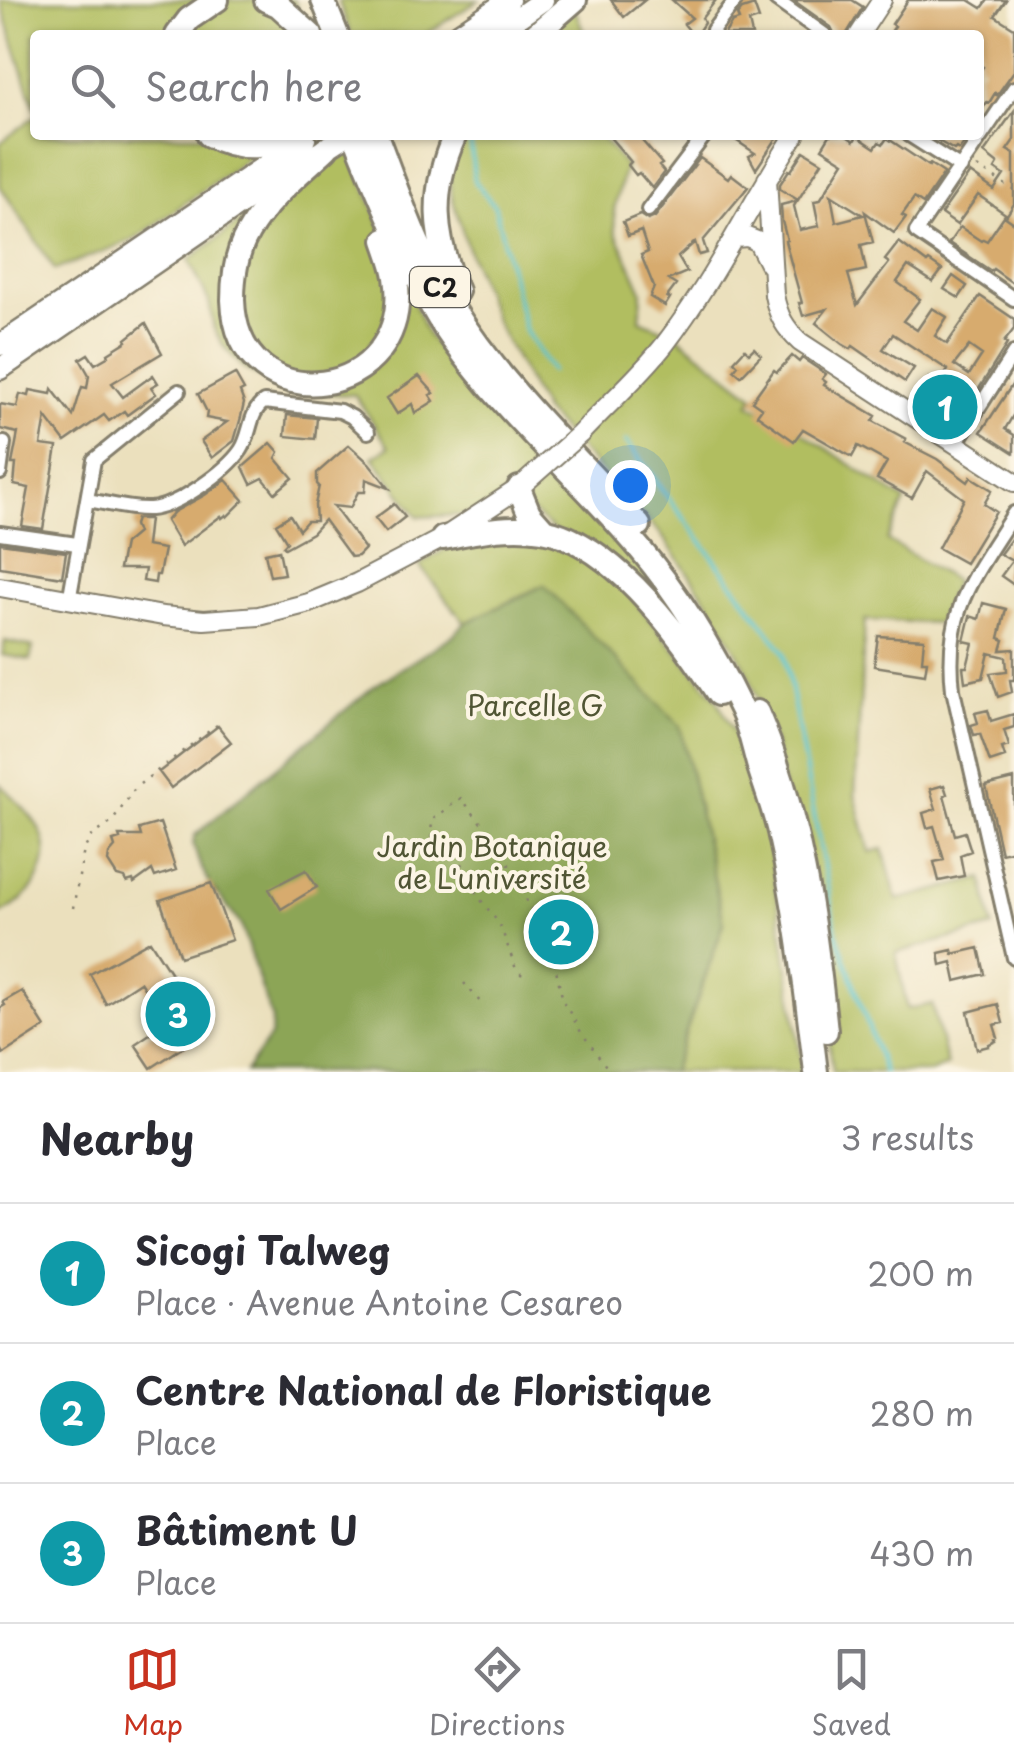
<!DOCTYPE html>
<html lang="en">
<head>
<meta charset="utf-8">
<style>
	:root { --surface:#fff; --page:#f2f2f3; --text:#2b2b33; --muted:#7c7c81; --line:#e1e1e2; --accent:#c8321e }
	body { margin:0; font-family:"Playpen Sans",sans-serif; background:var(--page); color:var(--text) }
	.you { position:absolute; left:630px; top:485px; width:35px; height:35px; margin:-25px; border:8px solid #fff; border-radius:50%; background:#1a73e8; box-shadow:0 0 0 15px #1a73e833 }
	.badge { display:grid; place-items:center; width:65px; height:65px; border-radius:50%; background:var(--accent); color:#fff; font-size:32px; font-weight:700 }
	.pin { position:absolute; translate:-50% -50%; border:5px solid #fff; box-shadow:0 2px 10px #0006 }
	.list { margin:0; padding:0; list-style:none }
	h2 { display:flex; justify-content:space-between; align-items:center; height:130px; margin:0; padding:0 40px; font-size:42px }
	h2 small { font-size:32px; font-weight:400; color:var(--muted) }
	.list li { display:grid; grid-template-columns:65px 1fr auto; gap:30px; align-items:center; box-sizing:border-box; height:140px; padding:0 40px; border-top:2px solid var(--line) }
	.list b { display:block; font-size:38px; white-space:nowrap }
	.list p { margin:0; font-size:32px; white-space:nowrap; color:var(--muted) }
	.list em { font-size:32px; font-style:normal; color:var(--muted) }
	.icon { flex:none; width:55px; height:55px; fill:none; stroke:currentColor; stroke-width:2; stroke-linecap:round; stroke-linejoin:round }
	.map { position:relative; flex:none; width:1014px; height:1072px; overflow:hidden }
	.search { position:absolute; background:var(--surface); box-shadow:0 2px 8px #0004; left:30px; right:30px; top:30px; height:110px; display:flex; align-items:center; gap:25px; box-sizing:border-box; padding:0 35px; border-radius:10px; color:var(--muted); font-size:38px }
	.sheet { height:550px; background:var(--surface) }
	nav { display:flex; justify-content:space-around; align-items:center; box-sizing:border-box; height:140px; border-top:2px solid var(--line); background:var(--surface); font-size:28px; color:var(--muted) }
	nav a { display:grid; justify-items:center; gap:5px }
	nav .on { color:var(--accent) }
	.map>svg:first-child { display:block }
	.green { fill:#b1be61; stroke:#666d3e; stroke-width:2.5 }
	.forest { fill:#8ca557; stroke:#54603a; stroke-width:2.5 }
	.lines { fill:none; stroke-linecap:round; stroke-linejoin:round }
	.stream { stroke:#57c4cd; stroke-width:4 }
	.building { fill:#d7ab6e; fill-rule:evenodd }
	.street-casing { stroke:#847e6c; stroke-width:18 }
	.secondary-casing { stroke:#847e6c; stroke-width:22 }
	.primary-casing { stroke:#847e6c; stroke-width:25 }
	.highway-casing { stroke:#847e6c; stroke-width:28 }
	.path { stroke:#847e6c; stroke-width:2.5; stroke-dasharray:2.5 8; stroke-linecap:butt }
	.street { stroke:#fff; stroke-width:12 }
	.secondary { stroke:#fff; stroke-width:18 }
	.primary { stroke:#fff; stroke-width:20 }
	.highway { stroke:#fff; stroke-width:22 }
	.secondary-bridge-casing { stroke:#847e6c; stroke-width:22; stroke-linecap:butt }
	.secondary-bridge { stroke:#fff; stroke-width:18 }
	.labels { text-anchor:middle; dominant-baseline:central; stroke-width:8; stroke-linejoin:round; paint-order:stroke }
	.shield { fill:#fcf5e5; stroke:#5f5d58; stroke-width:2.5 }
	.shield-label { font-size:25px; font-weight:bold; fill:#1c1c1c }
	.park-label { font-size:28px; fill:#505534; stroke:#fcf5e5 }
</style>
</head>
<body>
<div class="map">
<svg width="1014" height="1072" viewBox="0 0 1014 1072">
	<rect width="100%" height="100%" fill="#fcf5e5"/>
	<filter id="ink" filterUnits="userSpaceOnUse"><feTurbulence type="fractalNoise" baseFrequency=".01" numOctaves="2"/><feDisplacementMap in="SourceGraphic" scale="20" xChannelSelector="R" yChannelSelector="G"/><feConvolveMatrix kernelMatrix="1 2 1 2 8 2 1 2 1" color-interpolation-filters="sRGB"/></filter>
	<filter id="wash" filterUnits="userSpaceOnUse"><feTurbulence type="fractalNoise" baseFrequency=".0048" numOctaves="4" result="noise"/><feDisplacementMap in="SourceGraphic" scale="40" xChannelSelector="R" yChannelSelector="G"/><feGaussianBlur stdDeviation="2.25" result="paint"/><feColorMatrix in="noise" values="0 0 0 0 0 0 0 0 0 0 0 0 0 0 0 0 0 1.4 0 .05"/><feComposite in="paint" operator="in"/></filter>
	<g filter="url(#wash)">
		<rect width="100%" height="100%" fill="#ebe0bd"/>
		<path class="green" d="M0,0H294L308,35H35V110Z
			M338,0H479L424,35H351Z
			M563,0L576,12L585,35H516Z
			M35,116V135H280L135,239L55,270L0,186V143Z
			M446,135H600L625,166L614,210L615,231L642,291L640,320L676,335L754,396L749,404L793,426L905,501L887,540L955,581L938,623L865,620L855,795L870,852L883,849L897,900L983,878L993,927L896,953L907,1009L932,1004L947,1065L930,1072H833L818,949L773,740L747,670L709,603L660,533L544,411L495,320L468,249L452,197L445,144Z
			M346,142L427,334L470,389L634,553L684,619L696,651L532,512L418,517L373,457L389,447L355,395L301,392L273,384L245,369L224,347L214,329L209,302L189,260Z
			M544,537L611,573L716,698L753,768L768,833L803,1072H672L724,923L544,585L465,623L419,565L450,546L472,541Z
			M5,641L33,647L30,660L2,655Z
			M0,784C12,797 28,810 37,825C59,860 33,898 0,914Z"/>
		<path class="forest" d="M544,585L680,726L724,923L672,1072H245L271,1035L272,1020L241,925L210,884L199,863L193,843L195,835L373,687L452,636L465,623Z"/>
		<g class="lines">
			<path class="stream" d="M470,135L474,180L495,207L525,330L551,371
				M626,441L784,652L836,932L884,1072"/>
		</g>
		<g id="blocks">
			<path class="building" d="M611,0H645L624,17Z
				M672,0H716L702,18L704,23L696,35H693L684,24L692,18Z
				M793,0H852L863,7L846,35H835L831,27Z
				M908,0H969L982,8L988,0H1006L995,16L1014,28V71L997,95L995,93L989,103L987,102L979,114V72L983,67L979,64V35H889L895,26L892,24Z
				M754,5L759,19L749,22L752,35H724L732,22L739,20L737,15L742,9Z
				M1014,111V140L1007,150L1014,154V204L1007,215L978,195L957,225L941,214L970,173L994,190L1004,175L995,169L998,164L984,153Z
				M608,135H637L662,164L659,166L664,172L652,188L639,173L636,175L628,165L631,162Z
				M728,135H779L756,169L749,156L755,153Z
				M830,135H845L854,141L857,136L875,148L879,142L883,144L887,138L929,166L930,164L944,173L923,204L914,198L902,215L906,217L894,233L865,212L873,242L861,245L866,270L848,274L857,305L889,263L885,260L899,242L927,263L929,261L942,270L933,282L908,266L897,282L920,299L903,321L917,330L932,308L947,317L935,336L947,344L980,296L1014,319V329L1004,342L1007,344L970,403L964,399L955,413L961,416L954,427L929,411L936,401L920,391L929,378L939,384L948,370L893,334L883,349L914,368L905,382L853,346L851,349L842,344L816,323L827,309L803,316L799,303H802L785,241L787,240L782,221L781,205L797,201L794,206L800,230L819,226L814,201L820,200L844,162L822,148ZM831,195L863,215L836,222ZM969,346L982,355L969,375L954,365Z
				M928,135H970L959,150L956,148L954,150Z
				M804,151L822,162L798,200L780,189V184L789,170L791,171Z
				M700,158L728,178L731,174L748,187L703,241L707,253L699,255L695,242L678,257L687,272L668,280L676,285L667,297L670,298L665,306L650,297L654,287L641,255L648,252L641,231L628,236L623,222L640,215L648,220L655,217Z
				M1004,216L1014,223V284L993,269L991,271L949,243L960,227L981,241L983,239L987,241Z
				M953,276L967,286L959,298L944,289Z
				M146,323L162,353L112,383L123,397L153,375L158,383L151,387L156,394L127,415L124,411L109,421L104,415L65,442L46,417L41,445L57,447L43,529L22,526L29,488L14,485L16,464H12L18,433L0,429V404L17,407L20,394L29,396L30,390L51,394L52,389L73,416L82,387L87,388L89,375L80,359L88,354L95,364L109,356L108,353L127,341L126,339Z
				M754,348L761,355L741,376L734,370L738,365L734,361L745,349L749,353Z
				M792,356L799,362L802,358L826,374L822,379L826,382L824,385L876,416L873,421L906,439L904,442L937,459L968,482L971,477L992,490L984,504L996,512L965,563L938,548L964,499L927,471L912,498L877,479L887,462L858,446L852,457L803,429L794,441L757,415L762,408L752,401L774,370L777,372Z
				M235,374L244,390L240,392L244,403L241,417L234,441L212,458L201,441L227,422L206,418L207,412L198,394Z
				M419,376L434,393L430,395L434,401L415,413L412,404L397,414L387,398Z
				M1014,382V414L1005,429L1014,435V453L981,432Z
				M287,415L317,418L315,439L285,436Z
				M271,443L279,452L276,458L293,478L275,493L263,478L251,484L243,467Z
				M349,445L369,463L389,488L366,479L365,492H358L350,508L333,506L365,549L358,556L351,557L324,520L312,533L285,548L283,546L287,542L276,524L290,515L299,530L307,521H316L315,505L319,486L317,484V473Z
				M226,480L244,500L227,517L226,515L222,518L221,516L181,546L166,521L174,512L205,495Z
				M394,504L405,517L386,532L375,518Z
				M136,519H149L146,546L164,549L159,575H156L155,583L143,581L145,569H119L124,544L137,533L134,525Z
				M1014,535V585L1001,576L1012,561L1000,554Z
				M0,543L66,552L62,577L0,567Z
				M279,550L284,574L270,576L265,553Z
				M983,603L1006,609L999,638L1004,640L1001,650L1014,649V680H1010L1012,692L998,697L990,673L1007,671L1006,657L989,653L983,678L965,682L963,667H967L973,643L964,641L970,616L979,619Z
				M878,636L924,639L922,661H927L925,674L874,666Z
				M988,710L991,721L1014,714V727L1004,730L1009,746L1002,748L1005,757L990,762L980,734L974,735L971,725L978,723L975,713Z
				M218,726L231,742L171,788L159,772Z
				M1014,779V850L1001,853L986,786Z
				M944,785L947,794L944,795L955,835L965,832L971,851L960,855L964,876L939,881L934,862L944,860L934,826L927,828L923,813L936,809L930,789Z
				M160,823L176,870L155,877L152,870L134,883L133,880L127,882L125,878L117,876L108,862L109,854L115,847L113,841L120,839L119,836H141L139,829Z
				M306,870L317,887L281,909L269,889Z
				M211,883L232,940L180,957L160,900Z
				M558,919L574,930L564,944L549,933Z
				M150,941L208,1031L151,1068L135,1044L166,1023L140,982L106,1004L90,974Z
				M979,948L985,974L956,981L952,962L941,965L939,953L952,950L953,954Z
				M22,991L45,1027L3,1054L0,1048V1008L5,1005L3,1002Z
				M998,1004L1003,1023L994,1025L998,1038L995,1039L996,1041L989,1044V1046L977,1049L968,1012Z"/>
		</g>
	</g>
	<g filter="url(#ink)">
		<use href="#blocks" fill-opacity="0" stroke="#847e6c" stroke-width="2.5"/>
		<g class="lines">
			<defs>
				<path id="street" d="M776,0L825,35
					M714,35L713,30L736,0
					M1014,88L916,232L1014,299
					M909,135L961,168
					M648,210L705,135
					M956,443L1014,353
					M0,473L4,443
					M87,500C107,503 130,510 150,509C176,507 226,472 241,450C251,435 249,412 264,402L340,411L352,417L368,432
					M1014,513C973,579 944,608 953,690L1014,958
					M0,533L77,544
					M69,601L94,460L179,391"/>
				<path id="secondary" d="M859,35L882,0
					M767,179L774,295C778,316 785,328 800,342L1014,482
					M735,238L747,237L757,241L769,264
					M580,434C608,404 640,376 665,344C715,279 750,204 795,135
					M0,587L163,616L204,620L259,616L309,603L357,583L443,538L519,488L546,464"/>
				<path id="primary" d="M457,35L509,0
					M493,35L543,0
					M0,345L305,139
					M0,369L255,194L347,135"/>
				<path id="highway" d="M266,0L278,5L311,35
					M323,0L337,35
					M177,35L189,19L217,0
					M535,35L575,0
					M209,135C240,152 271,148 303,135
					M355,135C367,168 382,200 396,233C413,270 429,307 453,340C507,416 580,478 640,549C680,596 714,653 741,709C750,728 753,747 759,767C766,789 774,810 779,832C797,911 806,992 816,1072
					M376,135C398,192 417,252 450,304C501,386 573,454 639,525
					M455,135C430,191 433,236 457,291
					M326,149C298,175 267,199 248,233C236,253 233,277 233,300C237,425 415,403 396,277C394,264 389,252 385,240
					M519,488L529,513L544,530
					M443,538C475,532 508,524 542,530C613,542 681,637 718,694
					M757,712C800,813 815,923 826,1031"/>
			</defs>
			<use href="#street" class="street-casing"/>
			<use href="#secondary" class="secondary-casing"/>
			<use href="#primary" class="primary-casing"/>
			<use href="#highway" class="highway-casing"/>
			<path class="path" d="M977,167L1014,190
				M73,908L84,850L91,837L112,822L136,787L217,725
				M522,975L516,969L500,925L478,896L471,877L452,849L431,836L432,820L461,798L506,854L511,872L528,895L526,903L544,923L540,935L553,956L563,1001L581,1032L608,1069
				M464,983L482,1004"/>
			<use href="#street" class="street"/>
			<use href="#secondary" class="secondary"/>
			<use href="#primary" class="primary"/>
			<use href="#highway" class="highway"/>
			<defs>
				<path id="secondary-bridge" d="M546,464L580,434"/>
			</defs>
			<use href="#secondary-bridge" class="secondary-bridge-casing"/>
			<use href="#secondary-bridge" class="secondary-bridge"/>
		</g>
	</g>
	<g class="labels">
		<rect class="shield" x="410" y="267" width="60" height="40" rx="8"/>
		<g class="shield-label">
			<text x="440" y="287">C2</text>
		</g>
		<g class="park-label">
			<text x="535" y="704">Parcelle G</text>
			<text x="492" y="845">Jardin Botanique<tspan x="492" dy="32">de L'université</tspan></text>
		</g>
	</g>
</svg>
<div class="you"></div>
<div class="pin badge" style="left:945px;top:407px;background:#0f9aa8">1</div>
<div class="pin badge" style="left:561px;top:932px;background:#0f9aa8">2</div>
<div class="pin badge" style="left:178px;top:1014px;background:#0f9aa8">3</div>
<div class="search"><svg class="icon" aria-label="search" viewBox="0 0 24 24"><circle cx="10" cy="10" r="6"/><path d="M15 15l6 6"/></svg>Search here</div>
</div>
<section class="sheet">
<h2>Nearby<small>3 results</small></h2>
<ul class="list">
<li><span class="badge" style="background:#0f9aa8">1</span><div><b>Sicogi Talweg</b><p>Place · Avenue Antoine Cesareo</p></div><em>200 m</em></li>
<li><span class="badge" style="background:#0f9aa8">2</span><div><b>Centre National de Floristique</b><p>Place</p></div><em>280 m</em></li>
<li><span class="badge" style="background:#0f9aa8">3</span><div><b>Bâtiment U</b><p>Place</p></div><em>430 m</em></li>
</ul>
</section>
<nav>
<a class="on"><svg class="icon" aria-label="map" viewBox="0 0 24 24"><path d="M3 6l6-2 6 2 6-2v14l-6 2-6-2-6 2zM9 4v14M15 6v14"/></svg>Map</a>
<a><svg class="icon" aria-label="directions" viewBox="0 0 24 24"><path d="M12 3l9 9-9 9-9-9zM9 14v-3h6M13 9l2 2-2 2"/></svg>Directions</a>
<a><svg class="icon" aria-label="saved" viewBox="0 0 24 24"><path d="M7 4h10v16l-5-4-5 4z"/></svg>Saved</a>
</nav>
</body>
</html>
